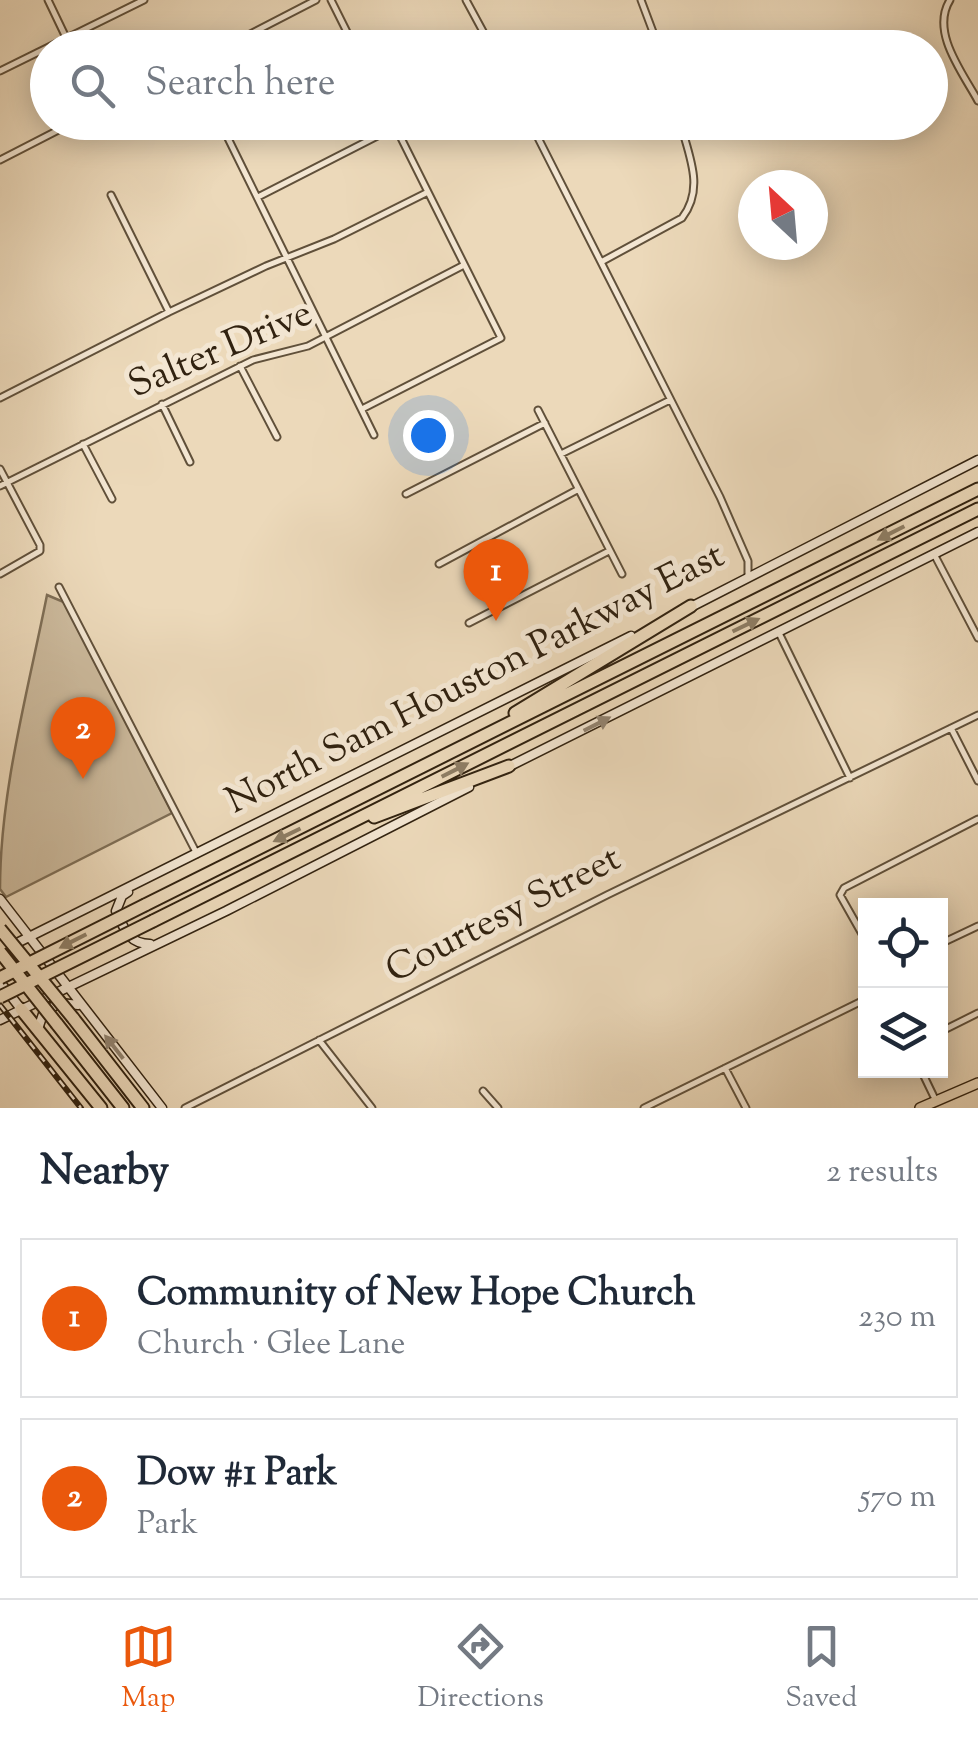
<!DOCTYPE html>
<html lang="en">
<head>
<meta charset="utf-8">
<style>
	:root { --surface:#fff; --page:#f2f2f3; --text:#1f2937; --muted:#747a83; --line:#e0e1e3; --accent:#ea580c }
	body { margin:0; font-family:"Sorts Mill Goudy",serif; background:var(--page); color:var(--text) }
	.controls { position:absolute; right:30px; bottom:30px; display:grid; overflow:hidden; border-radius:0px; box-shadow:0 5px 25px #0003 }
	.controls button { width:90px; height:90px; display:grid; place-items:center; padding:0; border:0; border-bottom:2px solid var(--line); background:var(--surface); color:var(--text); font:50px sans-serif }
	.compass { position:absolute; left:738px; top:170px; width:90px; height:90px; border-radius:50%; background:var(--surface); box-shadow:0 5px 25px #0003; rotate:334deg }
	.you { position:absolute; left:428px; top:435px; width:35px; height:35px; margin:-25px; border:8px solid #fff; border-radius:50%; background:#1a73e8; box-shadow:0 0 0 15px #1a73e833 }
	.badge { display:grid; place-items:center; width:65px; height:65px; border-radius:50%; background:var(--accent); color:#fff; font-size:32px; font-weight:700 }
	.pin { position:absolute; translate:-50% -82px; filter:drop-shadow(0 2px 5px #0008) }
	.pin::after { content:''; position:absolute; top:52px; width:35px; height:30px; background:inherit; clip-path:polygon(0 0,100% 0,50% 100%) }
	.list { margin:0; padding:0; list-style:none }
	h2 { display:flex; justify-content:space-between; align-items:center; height:130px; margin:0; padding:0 40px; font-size:42px }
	h2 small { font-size:32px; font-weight:400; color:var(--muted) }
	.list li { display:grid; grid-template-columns:65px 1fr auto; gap:30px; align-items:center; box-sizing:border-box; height:160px; margin:0 20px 20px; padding:0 20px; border:2px solid var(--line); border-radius:0px }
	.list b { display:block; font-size:38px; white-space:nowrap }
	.list p { margin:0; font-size:32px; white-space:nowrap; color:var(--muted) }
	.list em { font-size:32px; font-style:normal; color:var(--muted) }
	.icon { flex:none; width:55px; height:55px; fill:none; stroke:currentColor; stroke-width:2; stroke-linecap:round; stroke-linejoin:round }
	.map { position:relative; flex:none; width:978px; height:1108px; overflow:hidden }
	.search { position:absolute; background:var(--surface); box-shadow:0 5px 25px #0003; left:30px; right:30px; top:30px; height:110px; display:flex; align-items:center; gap:25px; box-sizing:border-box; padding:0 35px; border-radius:55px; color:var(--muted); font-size:38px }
	.sheet { height:490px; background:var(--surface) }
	nav { display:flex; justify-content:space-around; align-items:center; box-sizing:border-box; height:140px; border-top:2px solid var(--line); background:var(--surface); font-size:28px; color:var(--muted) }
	nav a { display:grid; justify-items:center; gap:5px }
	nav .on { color:var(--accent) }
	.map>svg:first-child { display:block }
	.green { fill:#ccba9d; stroke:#7e6e56; stroke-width:2.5 }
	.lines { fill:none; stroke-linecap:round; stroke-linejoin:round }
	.minor-casing { stroke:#60503a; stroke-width:9 }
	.secondary-casing { stroke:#312210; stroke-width:11 }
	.primary-casing { stroke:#312210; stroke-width:12 }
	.motorway-casing { stroke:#312210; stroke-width:15 }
	.minor { stroke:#f3e6d2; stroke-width:5 }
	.secondary { stroke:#f3e6d2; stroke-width:8 }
	.primary { stroke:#ecd9ba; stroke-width:9 }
	.motorway { stroke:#ecd9ba; stroke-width:11 }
	.rail-casing { stroke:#312210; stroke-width:6 }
	.rail { stroke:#f3e6d2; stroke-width:2.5; stroke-dasharray:8; stroke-linecap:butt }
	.motorway-bridge-casing { stroke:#312210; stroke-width:15; stroke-linecap:butt }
	.motorway-bridge { stroke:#ecd9ba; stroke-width:11 }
	.oneway { fill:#8e7e65 }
	.oneway2 { fill:#928471 }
	.labels { text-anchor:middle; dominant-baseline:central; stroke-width:10; stroke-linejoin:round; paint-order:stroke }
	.street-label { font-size:38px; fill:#312210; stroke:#f3e6d2 }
</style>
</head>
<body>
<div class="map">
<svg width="978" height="1108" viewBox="0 0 978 1108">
	<rect width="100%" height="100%" fill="#ecd9ba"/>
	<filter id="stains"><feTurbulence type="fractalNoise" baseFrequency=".002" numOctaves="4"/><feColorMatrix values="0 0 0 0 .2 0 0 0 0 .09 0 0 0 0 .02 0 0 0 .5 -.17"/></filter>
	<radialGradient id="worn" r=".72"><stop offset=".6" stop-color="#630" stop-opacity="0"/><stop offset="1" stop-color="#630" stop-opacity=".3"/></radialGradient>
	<path class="green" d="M47,595L66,603L172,813L6,897L0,889C0,791 28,691 47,595Z"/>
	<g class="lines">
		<defs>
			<path id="minor" d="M48,0L71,48
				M331,0L355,48
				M466,0L492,48
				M641,0L659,48
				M950,0C930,32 963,73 978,101
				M223,48L316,0
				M0,71L144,0
				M220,122L374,435
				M530,122L720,497L748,561V578
				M224,129L238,122
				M0,160L74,122
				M111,195L169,312
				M258,197L395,127
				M601,262L682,218C705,188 689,156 680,122
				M240,366L277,437
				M0,398L169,312L266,266L334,239L428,192
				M162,404L190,462
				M362,409L501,338L393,122
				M538,410L622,574
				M83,444L112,499
				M561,454L670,400
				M0,469L40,545V551L0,574
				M0,486L253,360L308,346L464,265
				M406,494L545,423
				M934,554L978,638
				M439,564L577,490
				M59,587L197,854
				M469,623L609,551
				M779,633L850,778
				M951,728L978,781
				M866,941L840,895L844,888L978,819
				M940,944L978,926
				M940,1032L978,1013
				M319,1040L372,1108
				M725,1068L746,1108
				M921,1070L935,1099
				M483,1091L498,1108
				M185,1108L607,895L978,715
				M644,1108L866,999"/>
			<path id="secondary" d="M689,608L978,460
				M508,767L978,532
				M128,892L122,896L116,911C124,928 128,944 150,944
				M0,899L162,1108
				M13,945L631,636
				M0,982L21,1009
				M0,1020L226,911L469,787
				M38,1029L44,1011L61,1003L78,1005"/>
			<path id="primary" d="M920,1108L978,1083"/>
			<path id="motorway" d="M515,713L691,606
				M374,817L509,766
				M145,905L978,489
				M153,921L978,509
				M21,1009L101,1108
				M73,1018L143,1108
				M57,1024L123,1108"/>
		</defs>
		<use href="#minor" class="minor-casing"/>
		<use href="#secondary" class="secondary-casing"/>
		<use href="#primary" class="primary-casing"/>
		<use href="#motorway" class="motorway-casing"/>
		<use href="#minor" class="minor"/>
		<use href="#secondary" class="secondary"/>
		<use href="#primary" class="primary"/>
		<use href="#motorway" class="motorway"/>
		<defs>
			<path id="rail" d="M0,1005L81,1108"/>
		</defs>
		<use href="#rail" class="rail-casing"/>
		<use href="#rail" class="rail"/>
		<defs>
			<path id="motorway-bridge" d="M0,929L73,1018
				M0,952L57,1024
				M0,978L145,905
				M0,997L153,921"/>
		</defs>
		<use href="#motorway-bridge" class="motorway-bridge-casing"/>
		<use href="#motorway-bridge" class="motorway-bridge"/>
	</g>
	<defs><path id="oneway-solid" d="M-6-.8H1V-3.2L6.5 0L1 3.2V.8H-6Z" transform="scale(2.5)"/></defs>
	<g class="oneway">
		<use href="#oneway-solid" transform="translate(891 533) rotate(153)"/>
		<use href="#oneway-solid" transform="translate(746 625) rotate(-26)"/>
		<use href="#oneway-solid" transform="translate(455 770) rotate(-27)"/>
		<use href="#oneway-solid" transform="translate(287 835) rotate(154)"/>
		<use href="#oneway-solid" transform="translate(73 941) rotate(153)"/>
	</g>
	<g class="oneway2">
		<use href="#oneway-solid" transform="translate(597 724) rotate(-27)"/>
		<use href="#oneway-solid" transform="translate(114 1047) rotate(-128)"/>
	</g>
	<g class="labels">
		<g class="street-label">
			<text transform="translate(221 351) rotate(-23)">Salter Drive</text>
			<text transform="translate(476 680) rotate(-27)">North Sam Houston Parkway East</text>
			<text transform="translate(504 916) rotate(-27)">Courtesy Street</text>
		</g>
	</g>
	<rect width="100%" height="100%" filter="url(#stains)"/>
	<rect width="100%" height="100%" fill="url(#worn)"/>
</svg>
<div class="controls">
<button><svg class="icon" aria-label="locate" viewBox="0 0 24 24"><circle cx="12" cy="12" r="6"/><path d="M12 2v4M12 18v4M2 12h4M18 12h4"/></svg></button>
<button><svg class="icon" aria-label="layers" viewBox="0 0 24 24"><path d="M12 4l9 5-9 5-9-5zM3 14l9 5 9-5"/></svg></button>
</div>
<svg class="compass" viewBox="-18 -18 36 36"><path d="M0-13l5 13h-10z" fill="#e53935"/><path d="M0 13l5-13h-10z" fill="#747a83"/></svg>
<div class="you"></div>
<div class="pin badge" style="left:496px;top:621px">1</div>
<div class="pin badge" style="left:83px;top:779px">2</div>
<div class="search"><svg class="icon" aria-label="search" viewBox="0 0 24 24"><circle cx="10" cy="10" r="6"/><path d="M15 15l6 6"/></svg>Search here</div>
</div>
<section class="sheet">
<h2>Nearby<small>2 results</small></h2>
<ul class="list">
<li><span class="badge">1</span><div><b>Community of New Hope Church</b><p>Church · Glee Lane</p></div><em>230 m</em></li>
<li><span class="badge">2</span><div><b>Dow #1 Park</b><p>Park</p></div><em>570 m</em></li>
</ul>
</section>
<nav>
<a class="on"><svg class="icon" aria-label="map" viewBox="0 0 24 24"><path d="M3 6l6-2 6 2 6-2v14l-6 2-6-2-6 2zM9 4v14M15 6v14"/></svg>Map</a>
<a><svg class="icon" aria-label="directions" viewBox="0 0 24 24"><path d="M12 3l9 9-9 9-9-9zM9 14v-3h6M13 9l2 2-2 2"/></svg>Directions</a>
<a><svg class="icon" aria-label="saved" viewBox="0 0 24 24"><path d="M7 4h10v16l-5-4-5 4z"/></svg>Saved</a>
</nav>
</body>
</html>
